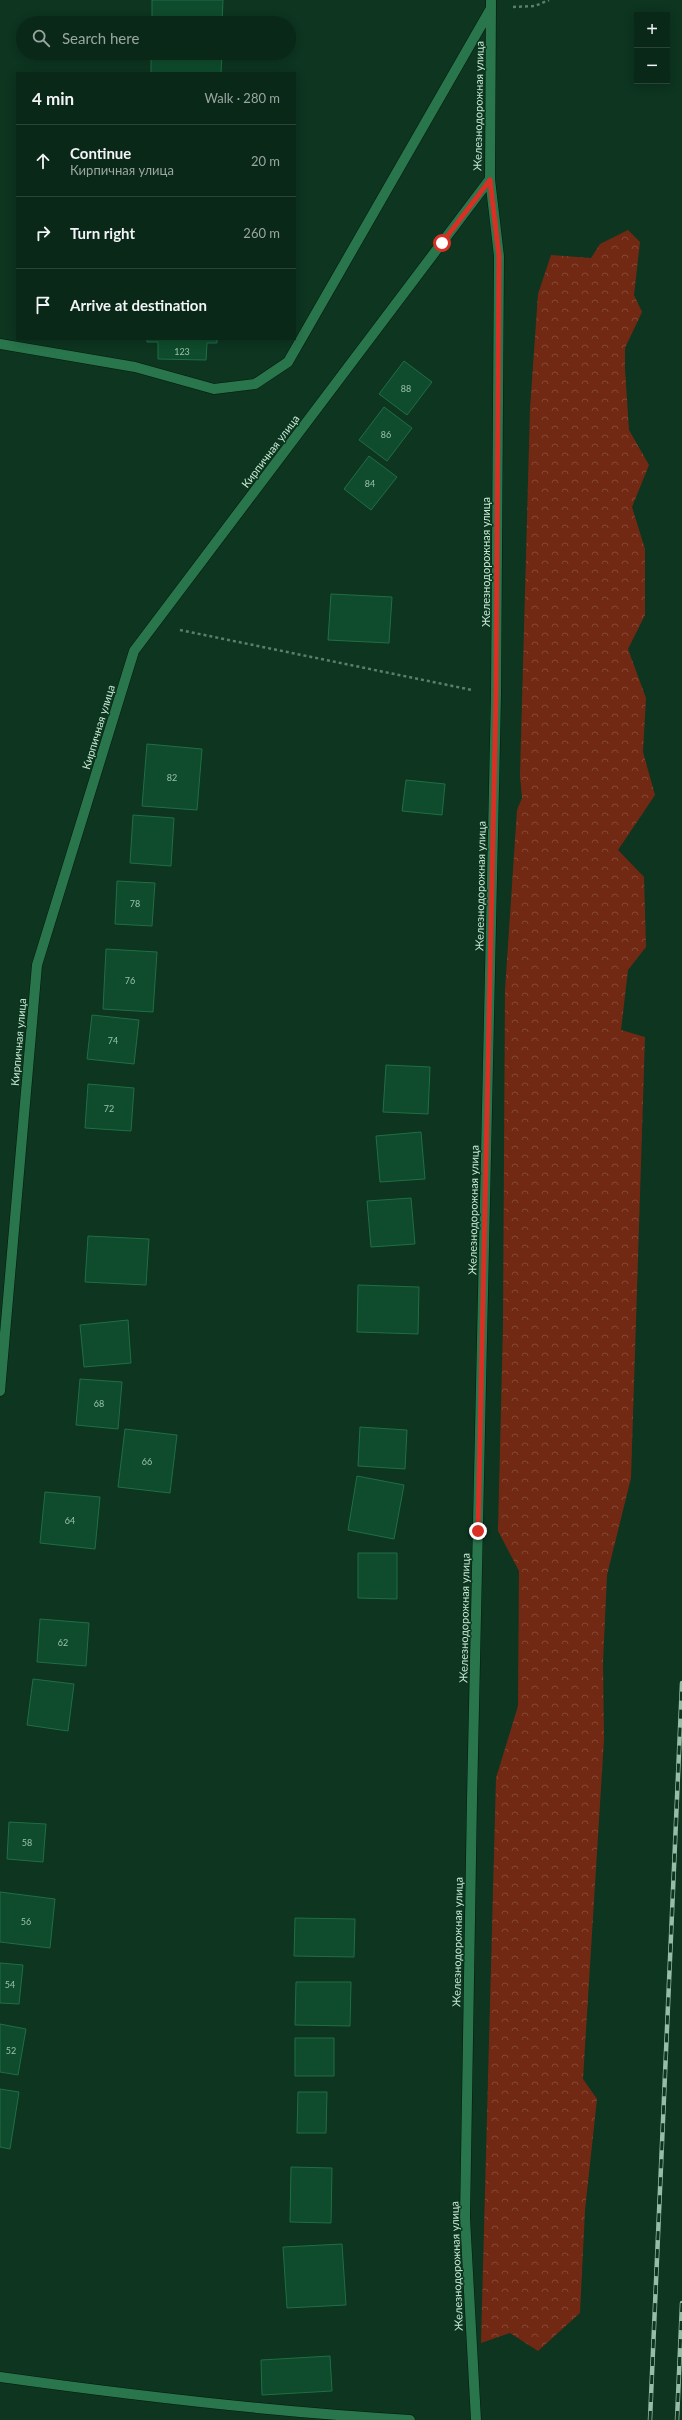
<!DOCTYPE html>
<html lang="en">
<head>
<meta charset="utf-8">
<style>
	:root { --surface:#0a2818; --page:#133021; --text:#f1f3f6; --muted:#99a6a2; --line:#2a4437 }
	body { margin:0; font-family:Lato,sans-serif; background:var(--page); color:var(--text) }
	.controls { position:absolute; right:12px; top:12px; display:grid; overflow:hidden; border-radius:0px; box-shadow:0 2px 10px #0003 }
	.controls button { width:36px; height:36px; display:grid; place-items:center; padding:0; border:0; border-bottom:1px solid var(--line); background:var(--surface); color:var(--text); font:20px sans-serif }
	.stop { position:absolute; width:12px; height:12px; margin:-9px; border:3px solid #d93025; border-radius:50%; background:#fff }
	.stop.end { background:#d93025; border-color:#fff; box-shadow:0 1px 4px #0008 }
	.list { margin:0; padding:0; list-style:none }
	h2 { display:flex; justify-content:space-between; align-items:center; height:52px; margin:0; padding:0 16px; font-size:17px }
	h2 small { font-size:13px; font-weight:400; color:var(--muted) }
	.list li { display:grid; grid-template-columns:26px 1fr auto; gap:12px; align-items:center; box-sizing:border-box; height:72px; padding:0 16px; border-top:1px solid var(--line) }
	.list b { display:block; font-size:15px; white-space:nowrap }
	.list p { margin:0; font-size:13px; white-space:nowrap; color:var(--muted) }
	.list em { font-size:13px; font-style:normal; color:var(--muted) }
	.icon { flex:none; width:22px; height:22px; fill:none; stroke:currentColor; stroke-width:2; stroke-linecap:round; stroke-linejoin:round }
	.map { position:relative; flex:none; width:682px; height:2420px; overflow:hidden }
	.search { position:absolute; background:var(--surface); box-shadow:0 2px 10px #0003; left:16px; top:16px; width:280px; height:44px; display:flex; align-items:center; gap:10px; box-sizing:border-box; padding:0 14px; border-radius:22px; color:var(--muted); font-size:15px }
	.panel { position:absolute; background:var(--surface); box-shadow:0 2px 10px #0003; left:16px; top:72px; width:280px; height:268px; border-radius:0px }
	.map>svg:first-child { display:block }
	.forest { fill:url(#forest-crowns) }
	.building { fill:#0f4b2d; stroke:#206e45 }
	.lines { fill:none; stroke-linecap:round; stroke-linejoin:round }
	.minor-casing { stroke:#041a0d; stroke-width:11 }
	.path { stroke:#5a806a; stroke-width:2.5; stroke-dasharray:3 3; stroke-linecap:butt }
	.minor { stroke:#29754c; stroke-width:10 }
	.rail-casing { stroke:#98bda6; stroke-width:4.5 }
	.rail { stroke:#0d3520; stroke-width:3; stroke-dasharray:9; stroke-linecap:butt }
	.route { stroke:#d93025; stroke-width:5 }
	.labels { text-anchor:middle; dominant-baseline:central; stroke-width:3; stroke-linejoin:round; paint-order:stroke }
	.number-label { font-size:9px; fill:#99c3aa }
	.street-label { font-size:11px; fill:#c7ebd3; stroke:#0d3520 }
</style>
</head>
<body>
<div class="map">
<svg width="682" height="2420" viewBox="0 0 682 2420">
	<defs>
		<pattern id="forest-crowns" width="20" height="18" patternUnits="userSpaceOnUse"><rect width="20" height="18" fill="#722914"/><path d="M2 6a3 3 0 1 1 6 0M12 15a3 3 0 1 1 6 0" fill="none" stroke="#854835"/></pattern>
	</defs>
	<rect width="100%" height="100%" fill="#0d3520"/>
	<path class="forest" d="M628,230L640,242L634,295L642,312L625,348V369L629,430L649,465L632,507L645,549V615L628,649L646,698L643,752L655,795L618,850L644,877L646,947L628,970L621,1030L645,1037L631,1478L607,1575L603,1662L604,1739L583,2079L597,2099L585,2210L580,2313L538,2351L510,2333L481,2343L496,1778L518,1706L519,1571L498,1531L503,1326L505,990L517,810L522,798L520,776L530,409L538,294L551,255L591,258L600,244Z"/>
	<path class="building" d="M152,0H223L222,23H152Z
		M151,53H222L221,73H151Z
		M147,339H217V343H207L206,360L158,359V342H147Z
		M404,361L432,382L407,415L379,394Z
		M384,407L412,428L387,461L359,440Z
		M369,456L397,477L371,510L344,489Z
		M331,594L392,597L389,643L328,640Z
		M147,744L202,749L197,810L142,806Z
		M406,780L445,784L442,815L402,811Z
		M133,815L174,818L171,866L130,863Z
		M117,881L155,883L152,926L115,924Z
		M106,949L157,952L153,1012L103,1009Z
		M92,1015L139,1020L134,1064L87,1059Z
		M386,1065L430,1067L428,1114L383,1112Z
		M88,1084L134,1088L131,1131L85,1128Z
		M421,1132L425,1179L380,1182L376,1136Z
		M411,1198L415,1244L371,1247L367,1201Z
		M88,1236L149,1239L146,1285L85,1282Z
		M358,1285L419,1287L418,1334L357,1332Z
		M128,1320L131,1363L84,1367L80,1325Z
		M80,1379L122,1382L118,1429L76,1425Z
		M360,1427L407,1430L405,1469L358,1466Z
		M125,1429L177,1435L170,1493L118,1487Z
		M357,1476L404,1485L394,1539L348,1530Z
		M45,1492L100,1497L95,1549L40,1543Z
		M358,1553H397V1599L358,1598Z
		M40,1619L89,1623L86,1666L37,1662Z
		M33,1679L74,1684L68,1731L27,1725Z
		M9,1822L46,1824L43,1862L7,1859Z
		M0,1892L55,1899L50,1948L0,1942Z
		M295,1918L355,1919L354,1957L294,1956Z
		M0,1963L23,1965L19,2004L0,2003Z
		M296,1982H351L350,2026L295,2025Z
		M0,2024L26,2029L18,2075L0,2072Z
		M295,2038H334V2076H295Z
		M0,2089L19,2092L10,2149L0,2147Z
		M298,2092H327L326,2133H297Z
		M291,2167L332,2168L331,2223L290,2222Z
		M342,2244L346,2305L287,2308L283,2247Z
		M330,2356L332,2391L262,2395L261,2360Z"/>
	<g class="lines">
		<defs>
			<path id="minor" d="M0,344L135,367L214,389L255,384L288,362L490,10
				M0,1391L37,965L134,651L490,179
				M0,2377C136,2396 273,2412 410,2420
				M476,2420L465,2218L472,1799L496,695L499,256L490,179L491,0"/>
		</defs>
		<use href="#minor" class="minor-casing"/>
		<path class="path" d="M513,7L535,6L549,0
			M180,630L472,690"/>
		<use href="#minor" class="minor"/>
		<defs>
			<path id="rail" d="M650,2420L682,1683
				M677,2420L682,2303"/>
		</defs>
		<use href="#rail" class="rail-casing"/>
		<use href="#rail" class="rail"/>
	</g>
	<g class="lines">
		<path class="route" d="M442,243L490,180L499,256L496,695L478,1531"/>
	</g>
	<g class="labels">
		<g class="number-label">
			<text x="182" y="351">123</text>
			<text x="406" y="388">88</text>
			<text x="386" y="434">86</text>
			<text x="370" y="483">84</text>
			<text x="172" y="777">82</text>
			<text x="135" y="903">78</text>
			<text x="130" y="980">76</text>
			<text x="113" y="1040">74</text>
			<text x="109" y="1108">72</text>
			<text x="99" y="1403">68</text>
			<text x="147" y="1461">66</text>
			<text x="70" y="1520">64</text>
			<text x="63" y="1642">62</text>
			<text x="27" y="1842">58</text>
			<text x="26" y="1921">56</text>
			<text x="10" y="1984">54</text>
			<text x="11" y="2050">52</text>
		</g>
		<g class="street-label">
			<text transform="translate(478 106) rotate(-89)">Железнодорожная улица</text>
			<text transform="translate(270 451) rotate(-53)">Кирпичная улица</text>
			<text transform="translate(485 562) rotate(-90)">Железнодорожная улица</text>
			<text transform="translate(98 727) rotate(-73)">Кирпичная улица</text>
			<text transform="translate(480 886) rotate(-89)">Железнодорожная улица</text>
			<text transform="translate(18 1042) rotate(-85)">Кирпичная улица</text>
			<text transform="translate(473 1210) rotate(-89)">Железнодорожная улица</text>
			<text transform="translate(464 1618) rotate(-89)">Железнодорожная улица</text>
			<text transform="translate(457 1942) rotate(-89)">Железнодорожная улица</text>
			<text transform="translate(456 2266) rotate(-92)">Железнодорожная улица</text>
		</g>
	</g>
</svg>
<div class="controls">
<button>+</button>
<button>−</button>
</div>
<div class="stop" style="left:442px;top:243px"></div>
<div class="stop end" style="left:478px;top:1531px"></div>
<div class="search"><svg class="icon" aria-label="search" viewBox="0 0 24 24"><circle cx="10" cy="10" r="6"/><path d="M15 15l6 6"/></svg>Search here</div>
<section class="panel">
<h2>4 min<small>Walk · 280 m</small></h2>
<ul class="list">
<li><svg class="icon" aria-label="ahead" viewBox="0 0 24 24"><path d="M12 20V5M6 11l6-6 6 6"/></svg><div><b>Continue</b><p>Кирпичная улица</p></div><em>20 m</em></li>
<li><svg class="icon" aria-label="right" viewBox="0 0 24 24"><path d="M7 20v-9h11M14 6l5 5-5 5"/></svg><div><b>Turn right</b></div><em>260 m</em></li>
<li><svg class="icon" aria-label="arrive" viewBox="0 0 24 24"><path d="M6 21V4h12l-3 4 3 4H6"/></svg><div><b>Arrive at destination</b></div></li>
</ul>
</section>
</div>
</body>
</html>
